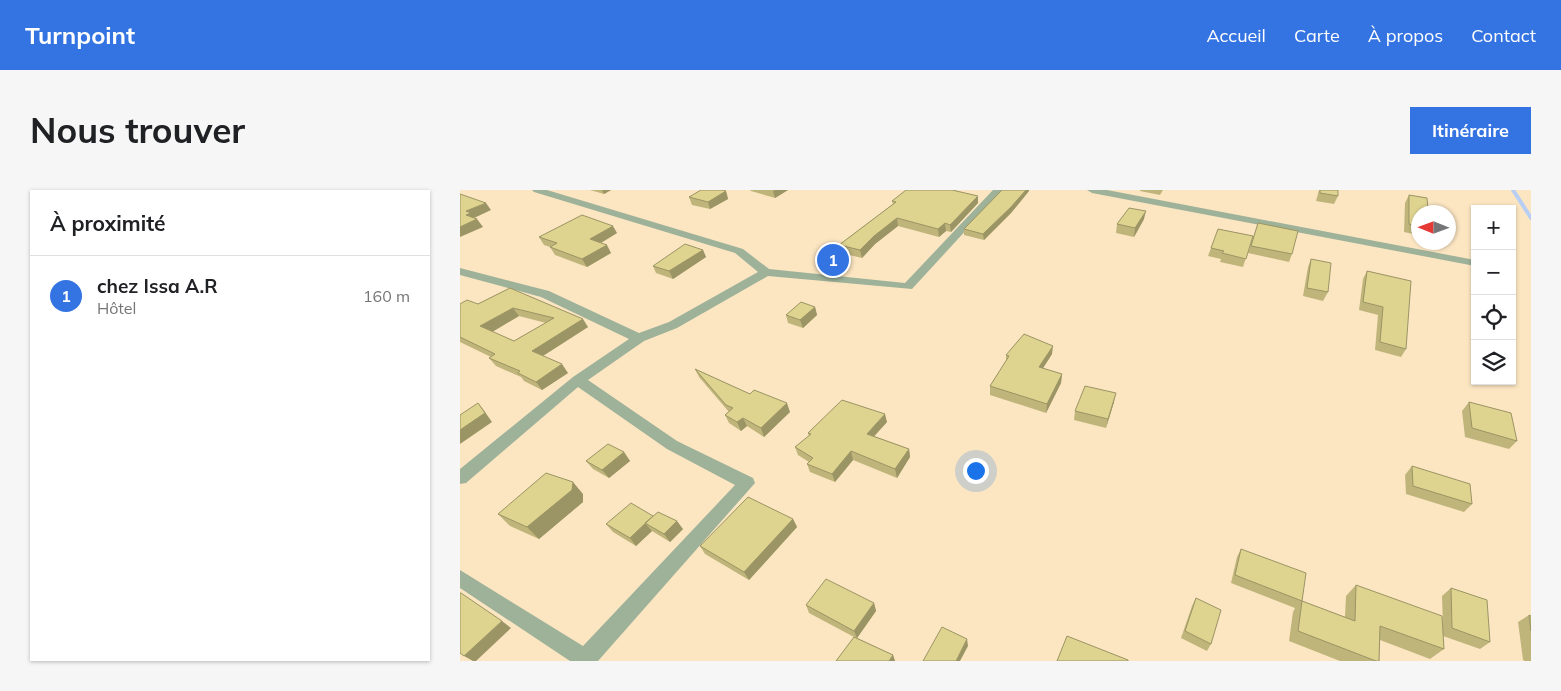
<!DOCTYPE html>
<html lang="fr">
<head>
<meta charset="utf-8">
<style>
	:root { --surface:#fff; --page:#f6f6f6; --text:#202124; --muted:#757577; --line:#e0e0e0; --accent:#3474e2 }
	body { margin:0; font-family:Mulish,sans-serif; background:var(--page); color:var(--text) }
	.controls { position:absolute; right:15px; top:15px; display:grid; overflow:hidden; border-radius:0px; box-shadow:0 1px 4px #0004 }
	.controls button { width:45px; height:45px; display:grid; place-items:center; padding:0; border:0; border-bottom:1px solid var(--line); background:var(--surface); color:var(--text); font:25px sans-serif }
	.compass { position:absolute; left:951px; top:15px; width:45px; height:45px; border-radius:50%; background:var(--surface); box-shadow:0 1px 4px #0004; rotate:271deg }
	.you { position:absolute; left:515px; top:280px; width:18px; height:18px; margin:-12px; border:4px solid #fff; border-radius:50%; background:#1a73e8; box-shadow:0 0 0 8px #1a73e833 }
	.badge { display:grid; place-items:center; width:32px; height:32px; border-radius:50%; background:var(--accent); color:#fff; font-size:16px; font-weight:700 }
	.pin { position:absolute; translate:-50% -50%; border:2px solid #fff; box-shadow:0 1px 5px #0006 }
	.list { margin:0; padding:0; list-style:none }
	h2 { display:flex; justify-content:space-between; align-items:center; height:65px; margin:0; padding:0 20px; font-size:21px }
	h2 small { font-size:16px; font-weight:400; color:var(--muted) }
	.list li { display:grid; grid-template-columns:32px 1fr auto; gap:15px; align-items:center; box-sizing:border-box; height:80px; padding:0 20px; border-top:1px solid var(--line) }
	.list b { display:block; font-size:19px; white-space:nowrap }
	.list p { margin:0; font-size:16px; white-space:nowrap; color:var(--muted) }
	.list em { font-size:16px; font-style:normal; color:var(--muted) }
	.icon { flex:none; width:28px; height:28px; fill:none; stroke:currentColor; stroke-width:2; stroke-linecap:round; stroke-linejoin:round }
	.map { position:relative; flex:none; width:1071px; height:471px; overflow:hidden; border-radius:0px }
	header { display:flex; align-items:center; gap:30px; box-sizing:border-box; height:70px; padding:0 25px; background:var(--accent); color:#fff }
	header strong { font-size:24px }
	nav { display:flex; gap:28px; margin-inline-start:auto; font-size:18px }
	.intro { display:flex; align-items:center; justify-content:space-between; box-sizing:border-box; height:120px; padding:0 30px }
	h1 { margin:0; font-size:35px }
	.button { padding:12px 22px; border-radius:0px; background:var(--accent); color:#fff; font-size:18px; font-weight:700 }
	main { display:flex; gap:30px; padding:0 30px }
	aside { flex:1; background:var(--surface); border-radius:0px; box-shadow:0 1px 4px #0004 }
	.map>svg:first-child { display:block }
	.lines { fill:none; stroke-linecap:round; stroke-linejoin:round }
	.stream { stroke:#b8cef3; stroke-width:4 }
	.street { fill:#9eb29a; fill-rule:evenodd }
	.wall { fill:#bfb57b; fill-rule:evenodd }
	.shaded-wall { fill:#9b9464 }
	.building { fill:#ded38f; stroke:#9b9464; fill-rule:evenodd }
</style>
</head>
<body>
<header>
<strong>Turnpoint</strong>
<nav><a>Accueil</a><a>Carte</a><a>À propos</a><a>Contact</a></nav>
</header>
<div class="intro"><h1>Nous trouver</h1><a class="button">Itinéraire</a></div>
<main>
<aside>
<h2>À proximité<small></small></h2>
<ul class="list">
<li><span class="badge">1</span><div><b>chez Issa A.R</b><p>Hôtel</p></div><em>160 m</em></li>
</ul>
</aside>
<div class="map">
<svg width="1071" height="471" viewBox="0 0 1071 471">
	<rect width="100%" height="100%" fill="#fce6c2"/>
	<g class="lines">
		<path class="stream" d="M1053,0L1071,28"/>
		<path class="street" d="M72,0H87L283,59L309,79L445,93L533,0H543L452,99L308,86L217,138L184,151L128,190L217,251L293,288L295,293L138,471H110L0,398V380L123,456L275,295L207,259L118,197L6,293L0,294V279L113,187L169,149L81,107L0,85V78L89,101L179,143L209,132L298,82L275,63L74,2Z
			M627,0H647L1015,70V76L632,3Z"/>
	</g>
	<path class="wall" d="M130,0H151L144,4Z
		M290,0H328L315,8L291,1Z
		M496,0V1L518,13L491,42L486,41L479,47L438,36L415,54L402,68L381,63L379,55L433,14L432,11Z
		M680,0H703L700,5L680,1Z
		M859,0H878V6L874,14L856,11Z
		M266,1L268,9L250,19L232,15L229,7Z
		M569,1L551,23L524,50L504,45V39Z
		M949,5L958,22V45L944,42L945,13Z
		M1015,28V45L1013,31Z
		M684,29L674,47L656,43L657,34Z
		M798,33L832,64L829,72L788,63Z
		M157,43L141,53L151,63L127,77L95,65L90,57L84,55L79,47Z
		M793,46L783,77L760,72L761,69L748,66L751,58Z
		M243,60L246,67L213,89L196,83L193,76Z
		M851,69L868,102L863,111L843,106L848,77Z
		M907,81L946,159L941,167L915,160L918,125L899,120L903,89Z
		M50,98L128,137L83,166L108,183L82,200L64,191L61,187L36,176L29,168L31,167L0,152V114H18ZM59,126L86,133L54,151L32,142Z
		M355,117L357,125L343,138L328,133L326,125Z
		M592,164L583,178L602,184L601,193L586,223L530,205V196L546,171V165Z
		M235,179L290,204L330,222L304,247L287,236L281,241L269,233L265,225L269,222L239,187Z
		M654,212L646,238L614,230L615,221Z
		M1009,212L1057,251L1049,259L1005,247L1002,221Z
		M427,232L414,246L449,259L450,267L437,288L393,270L375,292L350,282L347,274L349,272L338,265L335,257L349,246L348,243Z
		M164,262L170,271L149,288L133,279L126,271Z
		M952,276L1012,314L1004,322L946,304L945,285Z
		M123,304V312L79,349L50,336L38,324Z
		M194,326L223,339L210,352L192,341L176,356L153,342L146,334Z
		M333,329L337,337L289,390L245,364L240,356Z
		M781,359L842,411L885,427L886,406L896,395L983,437L982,406L991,398L1030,452L1020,459L983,446L984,459L970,469L920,450L919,471H880L829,451L833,422L835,418L771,393L777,367Z
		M736,408L751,454L747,461L721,448L732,416Z
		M414,413L416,421L397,448L433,465L435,471H376L394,447L349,423L346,415Z
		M1069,425L1071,426V471H1065L1063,470L1058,432Z"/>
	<path class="shaded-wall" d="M142,0H151L144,4Z
		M315,0H328L315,8L313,1Z
		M566,0H569V1L551,23L524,50L523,44Z
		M266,1L268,9L250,19L248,12Z
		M518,6V13L491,42L490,35Z
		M26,13L31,20L14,28L17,29L23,37L0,47V37L6,25V21Z
		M686,21L684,29L674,47L675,38Z
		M437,28L438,36L415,54L402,68L400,60L414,46Z
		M485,33L486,41L479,47L478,39Z
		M153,36L157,43L134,57L130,49Z
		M147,55L151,63L127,77L122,69Z
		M243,60L246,67L213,89L209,81Z
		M355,117L357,125L343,138L340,130Z
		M53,118L59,126L27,145L20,136Z
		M123,129L128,137L78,169L72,161Z
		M593,156L592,164L578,186L579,177Z
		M102,174L108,183L82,200L76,192Z
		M602,184L601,193L586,223L587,214Z
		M656,203L654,212L646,238L648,229Z
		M18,213L25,222L32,232L0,254V240Z
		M327,213L330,222L304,247L301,238Z
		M425,224L427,232L409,252L407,244Z
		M283,228L287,236L281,241L277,232Z
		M449,259L450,267L437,288L435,279Z
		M391,261L393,270L375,292L372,284Z
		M164,262L170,271L149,288L142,280Z
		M113,292L123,304V312L79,349L67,337Z
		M193,326L185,333L192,341L176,356L170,348Z
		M333,329L337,337L289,390L284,382Z
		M217,331L223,339L210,352L204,344Z
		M414,413L416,421L397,448L394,441Z
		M42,431L51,438L16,471H13L4,466Z
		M507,449L508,456L500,471H496Z
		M433,465L435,471H429Z"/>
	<path class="building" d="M241,0H262L266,1L248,12L229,7Z
		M446,0H492L518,6L490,35L485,33L478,39L437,28L414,46L400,60L379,55L436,12L432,11Z
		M542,0H566L551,17L523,44L504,39Z
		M860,0H878V6L860,3Z
		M0,4L26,13L6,21L11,23L6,25L17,29L0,37Z
		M949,5L967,8L968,20L984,22H958V36L949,34Z
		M669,18L686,21L675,38L657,34Z
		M122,25L153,36L130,49L147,55L122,69L90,57L97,53L79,47Z
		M798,33L838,41L832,64L791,56Z
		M758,39L793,46L786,69L762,63L764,61L751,58Z
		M225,54L243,60L209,81L193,76Z
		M851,69L871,73L868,102L847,98Z
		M907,81L951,91L946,159L920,152L923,117L903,112Z
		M50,98L123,129L72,161L102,174L76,192L58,183L60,181L29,168L35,164L0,147V114L7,110L18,114ZM53,118L94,128L54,151L20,136Z
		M341,112L355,117L340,130L326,125Z
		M564,144L593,156L579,177L602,184L587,214L530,196L549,166L546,165Z
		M235,179L290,204L294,200L327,213L301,238L283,228L277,232L265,225L273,218L266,215Z
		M625,196L656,203L648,229L615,221Z
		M382,210L425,224L407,244L449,259L435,279L391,261L372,284L347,274L353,268L335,257L351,244L348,243Z
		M1009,212L1051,223L1057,251L1012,238Z
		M18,213L25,223L0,240V225Z
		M148,254L164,262L142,280L126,271Z
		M952,276L1010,294L1012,314L953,296Z
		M86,283L113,292L112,300L67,337L38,324Z
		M288,307L333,329L284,382L240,356Z
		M171,313L193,326L170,348L146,334Z
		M198,322L217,331L204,344L185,333Z
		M781,359L846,383L842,411L775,385Z
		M366,389L414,413L394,441L346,415Z
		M896,395L982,426L984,459L920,436L919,471H916L838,441L842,411L895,431Z
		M991,398L1027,410L1030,452L992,438Z
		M0,403H1L42,431L4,466L0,463Z
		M736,408L761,420L751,454L725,441Z
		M1069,425L1071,426V441Z
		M482,437L507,449L496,471H463Z
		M607,446L668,470V471H597Z
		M394,447L433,465L429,471H376Z"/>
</svg>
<div class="controls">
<button>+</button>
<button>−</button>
<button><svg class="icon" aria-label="locate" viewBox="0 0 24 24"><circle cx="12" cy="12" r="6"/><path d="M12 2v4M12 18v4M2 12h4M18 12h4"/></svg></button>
<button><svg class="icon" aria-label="layers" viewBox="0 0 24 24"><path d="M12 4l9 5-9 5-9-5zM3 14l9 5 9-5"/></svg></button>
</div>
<svg class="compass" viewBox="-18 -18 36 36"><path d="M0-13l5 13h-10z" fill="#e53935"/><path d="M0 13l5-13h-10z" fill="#757577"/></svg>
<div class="you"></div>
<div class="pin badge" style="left:373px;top:70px">1</div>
</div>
</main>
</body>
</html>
